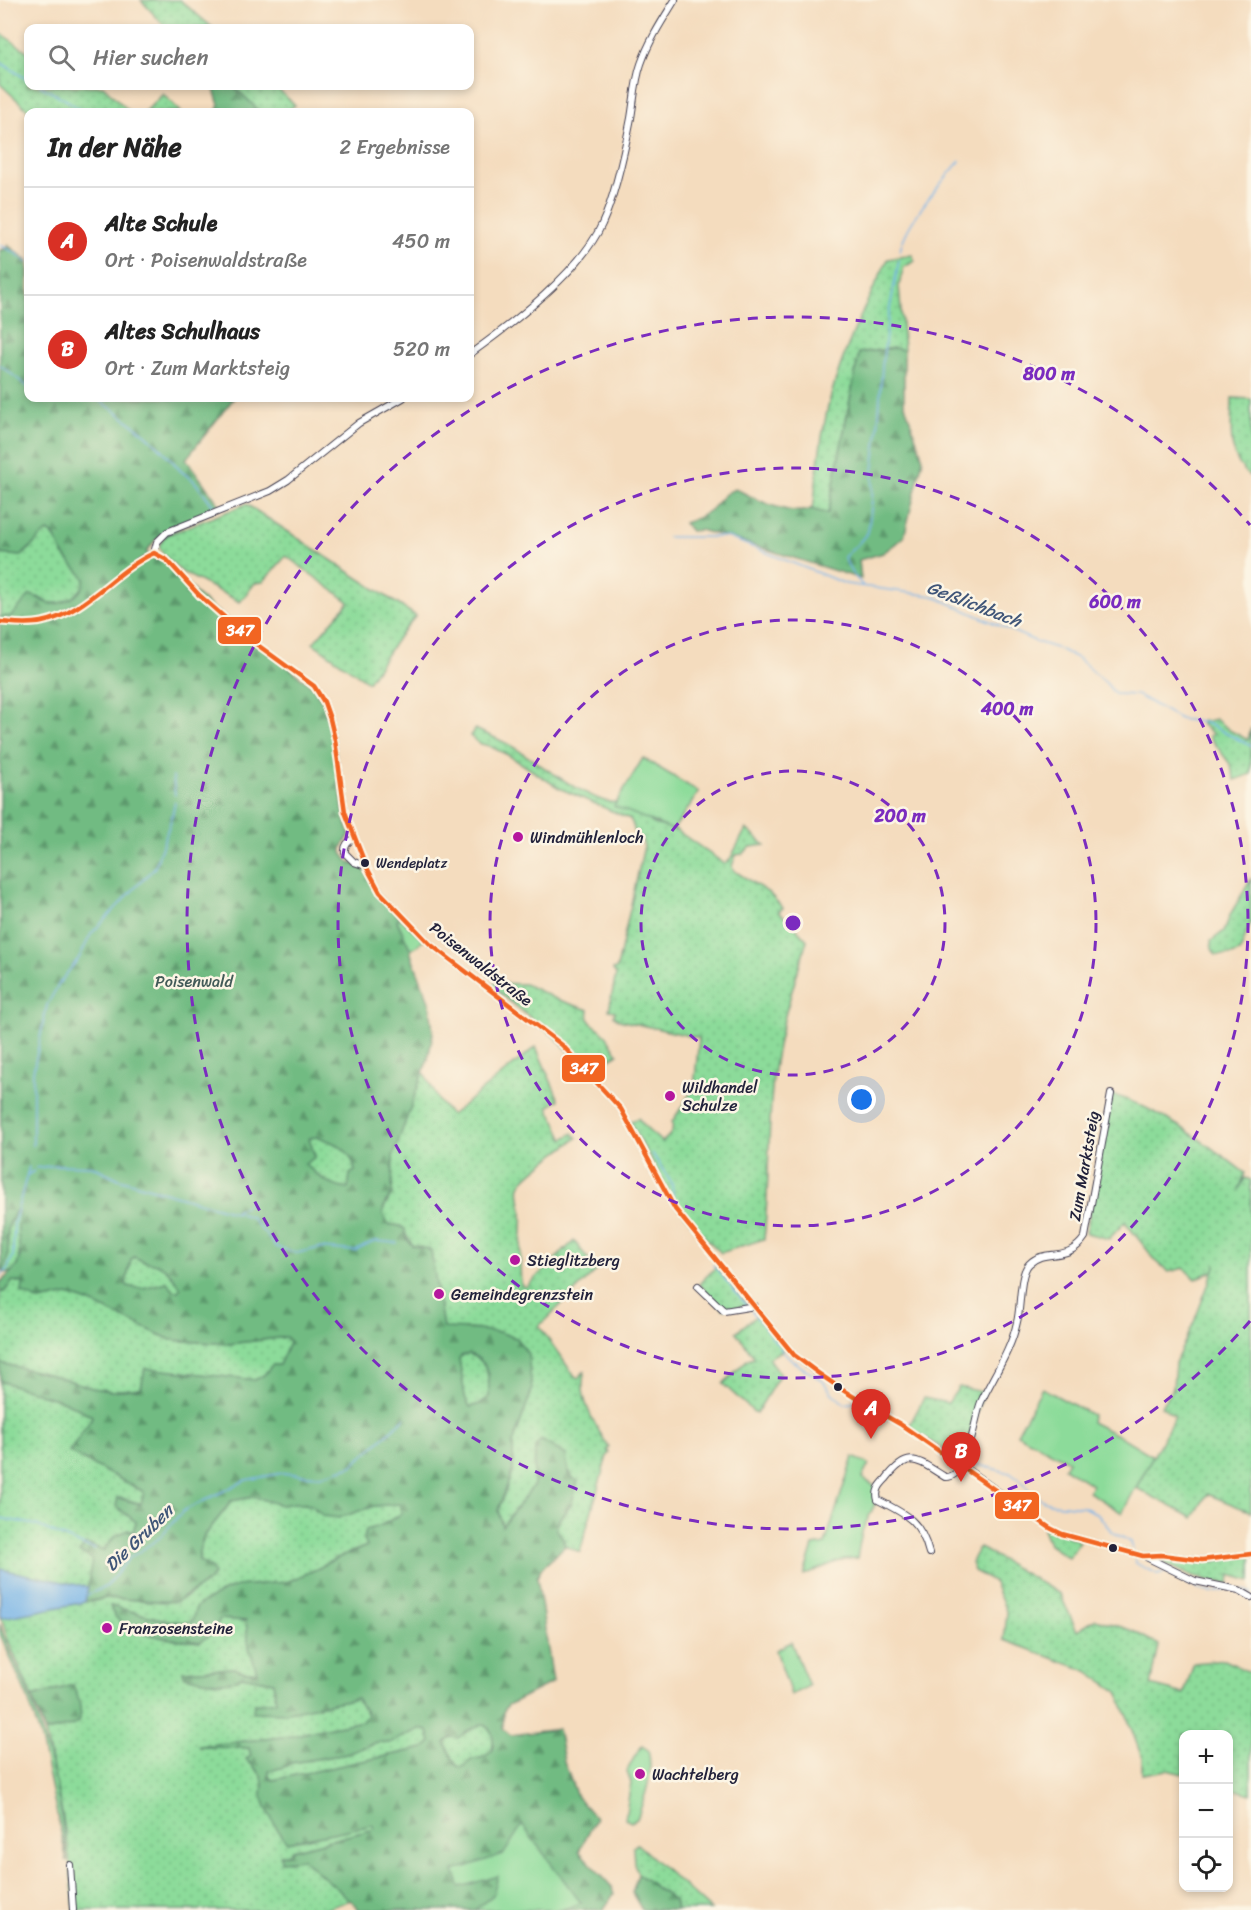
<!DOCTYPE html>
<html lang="de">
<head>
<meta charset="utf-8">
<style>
	:root { --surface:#fff; --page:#f2f2f2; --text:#222; --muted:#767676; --line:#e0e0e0; --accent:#d93025 }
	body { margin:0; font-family:Sriracha,sans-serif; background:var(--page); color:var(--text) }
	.controls { position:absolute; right:18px; bottom:18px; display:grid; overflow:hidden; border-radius:12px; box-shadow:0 3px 9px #0003 }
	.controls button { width:54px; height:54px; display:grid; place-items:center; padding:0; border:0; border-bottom:2px solid var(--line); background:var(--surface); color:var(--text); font:30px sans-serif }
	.you { position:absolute; left:862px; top:1100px; width:21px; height:21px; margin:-15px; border:4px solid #fff; border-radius:50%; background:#1a73e8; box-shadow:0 0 0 9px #1a73e833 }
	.badge { display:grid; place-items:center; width:39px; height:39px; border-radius:50%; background:var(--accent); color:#fff; font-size:20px; font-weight:700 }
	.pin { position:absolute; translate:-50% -50px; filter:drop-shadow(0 2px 3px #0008) }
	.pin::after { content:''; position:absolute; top:32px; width:21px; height:18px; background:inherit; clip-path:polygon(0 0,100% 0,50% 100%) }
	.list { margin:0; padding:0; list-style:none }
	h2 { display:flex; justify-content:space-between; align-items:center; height:78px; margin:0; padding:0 24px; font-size:26px }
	h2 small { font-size:20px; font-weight:400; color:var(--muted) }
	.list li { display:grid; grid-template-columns:39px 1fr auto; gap:18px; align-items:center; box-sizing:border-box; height:108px; padding:0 24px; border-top:2px solid var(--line) }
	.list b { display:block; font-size:22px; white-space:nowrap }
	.list p { margin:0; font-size:20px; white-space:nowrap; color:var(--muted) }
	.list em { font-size:20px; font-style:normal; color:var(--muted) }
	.icon { flex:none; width:33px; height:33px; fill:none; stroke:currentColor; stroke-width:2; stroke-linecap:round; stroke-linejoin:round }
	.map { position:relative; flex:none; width:1251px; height:1910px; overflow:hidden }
	.search { position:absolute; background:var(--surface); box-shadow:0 3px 9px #0003; left:24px; top:24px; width:450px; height:66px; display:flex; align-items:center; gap:15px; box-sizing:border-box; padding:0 21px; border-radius:12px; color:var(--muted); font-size:22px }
	.panel { position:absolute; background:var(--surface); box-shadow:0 3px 9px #0003; left:24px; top:108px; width:450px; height:294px; border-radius:12px }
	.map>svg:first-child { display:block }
	.grass { fill:url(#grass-dots); stroke:#577e6a; stroke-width:1.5 }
	.forest { fill:url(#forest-firs); stroke:#4a6e5e; stroke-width:1.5; fill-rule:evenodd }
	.wetland { fill:url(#wetland-marsh); stroke:#577e6a; stroke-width:1.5 }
	.green { fill:#8cdb9a; stroke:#577e6a; stroke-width:1.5 }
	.water { fill:#75b3e8; stroke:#4c6a92; stroke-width:1.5 }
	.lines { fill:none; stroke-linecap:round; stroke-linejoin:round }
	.stream { stroke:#75b3e8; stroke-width:1.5 }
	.minor-casing { stroke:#423e4f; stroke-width:8 }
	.minor { stroke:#fff; stroke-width:6 }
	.bus-1-casing { stroke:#fcf5e5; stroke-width:9 }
	.bus-1 { stroke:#f26522; stroke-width:4.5 }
	.ring { fill:none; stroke:#7b2cbf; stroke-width:3; stroke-dasharray:10 8 }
	.poi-dot { fill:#b5179e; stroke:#fcf5e5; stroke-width:2 }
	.bus-dot { fill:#22223b; stroke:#fcf5e5; stroke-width:2 }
	.labels { text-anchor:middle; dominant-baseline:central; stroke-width:5; stroke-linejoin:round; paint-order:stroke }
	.bus-label { font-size:14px; fill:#22223b; stroke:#fcf5e5; text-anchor:start }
	.poi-label { font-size:16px; fill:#22223b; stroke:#fcf5e5; text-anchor:start }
	.street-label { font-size:16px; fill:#22223b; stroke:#fcf5e5 }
	.park-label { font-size:16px; fill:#425a58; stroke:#fcf5e5 }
	.water-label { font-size:18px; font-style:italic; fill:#3f5578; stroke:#fcf5e5 }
	.centre { fill:#7b2cbf; stroke:#fcf5e5; stroke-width:3 }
	.ring-label { font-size:18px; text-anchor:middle; font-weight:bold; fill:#7b2cbf; stroke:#fcf5e5; stroke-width:5; stroke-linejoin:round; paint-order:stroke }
	.line-badge { stroke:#fcf5e5; stroke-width:2 }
	.badge-label { font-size:16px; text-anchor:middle; font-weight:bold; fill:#fff }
</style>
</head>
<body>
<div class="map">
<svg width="1251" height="1910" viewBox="0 0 1251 1910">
	<defs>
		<pattern id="grass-dots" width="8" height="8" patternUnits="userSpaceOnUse" patternTransform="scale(1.5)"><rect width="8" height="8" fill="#8cdb9a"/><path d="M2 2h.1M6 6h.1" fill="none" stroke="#78bc86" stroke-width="1.8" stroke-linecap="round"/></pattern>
		<pattern id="forest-firs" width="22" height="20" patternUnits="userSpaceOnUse" patternTransform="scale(1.5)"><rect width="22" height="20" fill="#71bb82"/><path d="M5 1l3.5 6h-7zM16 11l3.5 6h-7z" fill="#5c986c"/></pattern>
		<pattern id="wetland-marsh" width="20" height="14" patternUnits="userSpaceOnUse" patternTransform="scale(1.5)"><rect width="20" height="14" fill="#8cdb9a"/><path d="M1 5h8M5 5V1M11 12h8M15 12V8" fill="none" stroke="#78bc86"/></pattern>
	</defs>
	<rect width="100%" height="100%" fill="#fcf5e5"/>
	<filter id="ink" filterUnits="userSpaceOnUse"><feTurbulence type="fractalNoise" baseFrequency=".0167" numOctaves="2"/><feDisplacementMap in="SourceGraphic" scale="12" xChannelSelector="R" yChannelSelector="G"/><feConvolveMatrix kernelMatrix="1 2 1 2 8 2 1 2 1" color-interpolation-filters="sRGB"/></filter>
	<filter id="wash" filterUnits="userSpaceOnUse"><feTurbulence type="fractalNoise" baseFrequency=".008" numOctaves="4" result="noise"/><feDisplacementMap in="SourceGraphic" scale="24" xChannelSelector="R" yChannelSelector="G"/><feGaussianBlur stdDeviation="1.35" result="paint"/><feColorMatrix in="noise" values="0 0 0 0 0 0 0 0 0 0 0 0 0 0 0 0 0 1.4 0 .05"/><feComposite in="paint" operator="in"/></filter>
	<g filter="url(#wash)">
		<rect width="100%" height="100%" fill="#f4dcbe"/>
		<path class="grass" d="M141,0H180L213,28H166Z
			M0,33L28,52V86H103L130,112H30L0,84Z
			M233,86H274L295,105L286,112H261Z
			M163,94L181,112H145Z
			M912,255L915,261L904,267L899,285L904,350L894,348L859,353L828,514L811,509L814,503C817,468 821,433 830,399C843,350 866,303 888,259Z
			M1232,398L1251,399V477C1225,457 1232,427 1232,398Z
			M246,504L416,616L402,632L368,682L313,643L349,602L286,556L263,582L255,583L240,602L182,572L163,554L159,546L165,536Z
			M47,531C56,536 57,543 62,551C68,562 78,569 85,579L83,588L72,598L59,603H48L38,597L11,617H0V554L22,556C31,548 37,539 47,531Z
			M1215,719L1231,731L1248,740L1251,728V774L1235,780L1230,764L1209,736L1213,734L1201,724L1202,720L1208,721Z
			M475,729C488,735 501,740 513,747C533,759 596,807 617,802L615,806L642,816L654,824L676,830L722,862L725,863L729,861L746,829L765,845L751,847L742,854L736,855L732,866L733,870L769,893L783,908L778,912L788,919L807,940C795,982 780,1025 774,1069C767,1126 770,1182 764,1239L721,1253L694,1226L674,1201L630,1122L638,1118L649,1131L662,1142C670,1135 674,1133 672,1122L694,1088L699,1038L619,1020L614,1016L615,1011L609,1010L616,974L613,970L617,968L644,846L642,840C631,833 636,827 630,819L559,788L508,755L489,746L478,743L470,736Z
			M1251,879V921L1240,952L1232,955H1216L1212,949L1211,941L1224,931L1231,913Z
			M483,980L490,983L525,984L556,999L589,1010C586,1027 597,1023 604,1033C609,1039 613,1047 618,1054L589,1071L555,1037Z
			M536,1047L559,1100L548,1107L564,1139L573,1133L577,1138C566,1147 525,1174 520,1186C518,1192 521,1202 522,1209C524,1234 518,1258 521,1283L522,1286L526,1287L574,1241L597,1270L539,1326L575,1377L578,1378L585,1371C576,1397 596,1426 609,1448L607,1450L609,1453L607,1456L580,1552L565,1546L563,1538L556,1529L559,1519L571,1505L573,1479L567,1466L535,1447L534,1485L502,1527L498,1510L513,1470V1443L532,1390L443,1328L431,1252L428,1249L413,1246L400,1226L388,1224C376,1207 390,1205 392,1191C393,1179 390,1165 393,1154C401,1126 413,1098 423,1071L439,1101L451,1115Z
			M1111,1094C1160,1109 1205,1142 1245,1173L1239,1190L1245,1178L1251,1180V1512L1207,1494L1193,1518L1136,1488L1175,1416L1161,1406L1173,1388L1175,1363L1194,1322L1216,1264L1213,1271L1195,1279L1184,1268L1169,1272L1156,1261L1125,1222L1109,1239L1086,1233Z
			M317,1137C335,1142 353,1150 355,1171L349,1183L348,1189C329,1187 319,1176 304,1164L315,1157L309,1138Z
			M134,1257C143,1262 148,1262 157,1264C167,1268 176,1279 182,1288L178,1291H174L167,1282C151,1285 145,1291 127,1286L126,1282L131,1260Z
			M716,1267L749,1306L723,1309L699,1284Z
			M13,1281L23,1283L40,1301L68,1295L89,1302L171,1340L228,1344L287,1337L289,1343L279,1365H272L264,1375L255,1380L145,1368L141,1388L112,1391L92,1388L56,1376L0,1363V1292H4Z
			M759,1314L784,1346L782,1351L768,1358L780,1374L756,1414L723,1384L747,1360L755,1358L736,1332Z
			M469,1354C490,1360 489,1379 489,1397L480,1404L470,1407L465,1397L459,1359L461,1356Z
			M0,1381L65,1402L93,1416L70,1452L144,1492L142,1504L121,1498L116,1506L136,1522L133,1532L128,1530L114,1537L104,1550L86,1544L79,1552L93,1559L91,1602L106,1598L166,1602L186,1597L209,1581L211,1568L199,1561C196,1536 220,1520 231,1501L254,1497L281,1505L295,1503L311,1505L316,1511H358L374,1506L400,1504L401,1514L382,1525L366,1530L367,1546L327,1562L321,1567L287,1582L237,1586L224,1591L200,1604L196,1608L193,1621C175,1626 131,1610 111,1606L132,1629L163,1638L200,1642L212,1633L219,1619L246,1621L249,1647L258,1672H244L234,1668L184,1671V1676C202,1679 226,1687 242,1676L273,1682L276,1701L283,1713L357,1698L367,1714L364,1721L326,1728L292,1736L199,1746L249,1748L251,1756L248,1762L252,1764L262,1775L264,1786L287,1842L372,1825L375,1829L292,1850L288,1861L303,1858L351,1900L323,1910H74C71,1849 58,1791 45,1732L71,1726L79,1722L73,1685L32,1697L8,1640L0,1613Z
			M959,1387L982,1392L983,1394L962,1458L960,1459L908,1428L924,1398L948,1403Z
			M1045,1527L1080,1541L1069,1558L1049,1545L1043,1528Z
			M979,1547L1060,1594L1077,1631L1096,1619L1131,1630L1159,1645L1151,1685L1184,1694L1194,1663L1225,1660L1251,1673V1794L1229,1788L1228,1734H1184L1183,1774L1167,1770L1142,1774V1758L1118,1692L1087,1671L1004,1640L1007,1613L993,1581L974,1571L971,1562Z
			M1251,1556V1581L1230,1575L1229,1584L1193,1577L1160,1561V1557L1200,1563Z
			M0,1624C8,1651 23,1677 33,1705C51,1755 62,1808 67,1861L41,1739L28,1699L0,1634Z
			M482,1724C494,1728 494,1741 492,1751L482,1758L473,1759L462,1767L456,1766L445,1743L451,1737H458L471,1729Z
			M420,1729L428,1731L431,1742L424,1748L273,1780L269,1777V1771L284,1767L291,1763L347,1754L377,1742L390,1743Z
			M637,1844L711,1910H677L674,1901L638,1874L634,1864L633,1847Z"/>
		<path class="forest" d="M213,86H233L261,112H216L219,105Z
			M8,245L28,261V398H234L186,459L221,507L156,539L146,552L153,558L162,560L175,570L199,597L312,686L323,702L334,742L344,815L350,835L342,847V853L348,861L364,869L379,895L400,918L397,921L411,950V954L430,1004L433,1033L428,1059L393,1156L392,1194L385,1203L383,1211L384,1218L388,1224L400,1226L405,1229L406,1238L413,1246L428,1249L431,1251L443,1328L470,1329L499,1332L516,1338L528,1354L532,1390L513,1443V1470L498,1510L502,1526L534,1485L535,1447L541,1440L566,1455C567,1466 567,1477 578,1481L571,1505L559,1519L556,1529L563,1538L565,1546L542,1568L537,1577L553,1682L508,1705L503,1712V1729L511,1735L558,1729L564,1761L577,1797L596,1818L579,1851L611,1886L614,1894L603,1910H561L581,1902L504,1854L455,1871L498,1876L493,1895L475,1910H357V1906L303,1859L281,1861L280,1855L290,1853L292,1850L375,1829L372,1825L287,1842C274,1827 267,1812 261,1793C268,1776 256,1770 246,1759L251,1756L249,1748L200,1747L199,1746L292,1736L326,1728L363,1721L367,1714L357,1698L283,1713L253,1712L254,1704L276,1701L273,1682L242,1676C226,1688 202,1679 184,1676L183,1671L234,1668L244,1672H257L249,1647L246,1621L220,1619L212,1633L200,1642C174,1639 118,1637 110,1606C130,1610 175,1626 192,1621L196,1608L200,1604L224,1591L237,1586L287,1582L321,1567L327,1562L367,1546L364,1539L366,1530L382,1525L401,1514L400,1504L374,1506L339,1518L323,1516L311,1505L295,1503L281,1505L254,1497L231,1501C220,1520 196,1536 199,1561L211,1568L214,1574L209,1581L176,1602L106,1598L85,1602L92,1559L79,1552L86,1544L104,1550L114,1537L128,1530L133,1532L136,1522L116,1506L118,1498L141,1504L144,1492L69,1452L93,1416L65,1402L0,1381V1363L56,1376L92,1388L112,1391L141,1388L145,1368L255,1380L264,1375L272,1365H279L289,1343L286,1337L228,1344L171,1340L89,1302L68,1295L40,1301L22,1293L23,1283L13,1281L4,1292H0V1283L17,1266L20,1256L16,1211C12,1217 9,1223 8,1229C6,1244 13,1259 1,1271L0,617L11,616L30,595C37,596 42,601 48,603C59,606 76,598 82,588C83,587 84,581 85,579C78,569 68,562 62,552C57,543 57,536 48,531C37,539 31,548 21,556L0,554V250L6,249ZM317,1137C335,1142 353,1150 355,1171L350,1174L348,1189C329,1187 319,1176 305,1164L315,1157L309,1138ZM134,1257C143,1262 148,1262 157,1264C167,1268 175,1279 181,1288L178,1291H174L167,1282C151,1285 145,1291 127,1286L126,1282L131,1260ZM469,1354C490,1360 489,1378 489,1397L480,1404L470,1407L465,1397L459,1359L461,1356ZM482,1724C494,1728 494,1741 492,1751L482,1758L473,1759L462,1767L457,1766L445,1743L451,1737L458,1738L471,1729ZM420,1729L428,1731L431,1742L424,1748L273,1780L269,1777V1771L284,1767L291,1763L347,1754L377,1742L390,1743Z
			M894,348L904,350V402L923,459L904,537L883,553L859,560L861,579L727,537L700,530L691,531L684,523C693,520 702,516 710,510C719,502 723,492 736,489C753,498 793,518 811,509L828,514L859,353Z
			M73,1685C78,1695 83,1711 79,1722L71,1726L45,1732L32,1697Z
			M638,1874L674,1901L677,1910H642L632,1893Z"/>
		<path class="wetland" d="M16,1211L19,1212C19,1219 17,1226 18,1232C18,1246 25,1271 5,1273L3,1270L8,1256V1228Z"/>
		<path class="green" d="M643,758L699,792L673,830L614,806Z
			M400,918L424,940L411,950L397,920Z
			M1042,1388L1092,1415L1091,1422L1125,1439L1153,1456L1122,1513L1089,1492L1092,1485L1064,1468L1068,1461L1017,1434Z
			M853,1457L869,1464L862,1478L878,1488C878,1503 869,1515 863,1529C860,1538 859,1548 857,1558L844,1559L804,1575L813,1546L825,1544Z
			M791,1642L809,1686L791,1695L776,1650Z
			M642,1746L648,1750C654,1774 645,1796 637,1819L631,1822L625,1819L631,1782L627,1771L635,1756Z
			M522,1825L581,1903L561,1910H475L493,1895L498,1876L460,1887L454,1871L504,1854Z"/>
		<path class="water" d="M0,1569L88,1587L85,1602L2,1618L0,1613Z"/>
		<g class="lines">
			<path class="stream" d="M0,62L28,80
				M40,86L68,101L84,112
				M0,245L17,254L28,263
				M900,252C903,225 942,182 960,161
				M0,365L28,387
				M97,398C128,421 155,438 179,469C183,474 189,476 194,481C201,489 208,498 214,507
				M668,537H727L846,584L933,596L1037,642L1059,649L1079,659L1106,683L1115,694L1137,695L1180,719L1206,723L1251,746
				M863,586L851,572L844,557L857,545L868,532L872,501L873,472L878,429L882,367L888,318L899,260
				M173,777L175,795
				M33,1146V1072L47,1005L60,982L79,958L91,934L155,867L171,820L175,802
				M652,1153L672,1184L673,1197
				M36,1168L57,1165L92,1166L119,1179L251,1217L276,1247L297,1253L319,1248L355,1251L375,1241L397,1243
				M27,1175L34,1171
				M235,1212L251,1202
				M713,1265L747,1306
				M0,1276L7,1270L13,1256L14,1223L29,1167
				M751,1310L781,1349L794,1362L823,1381L832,1393L845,1404L856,1402
				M967,1462L1010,1473L1025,1484L1028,1490L1044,1501L1054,1504L1083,1507L1098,1514L1112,1532L1131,1542L1133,1550
				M0,1518L36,1525L84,1546L95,1549
				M1135,1558L1136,1563C1143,1568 1150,1569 1157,1574L1165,1572
				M1169,1573L1192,1587
				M1195,1588L1212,1593L1226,1590
				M1244,1590L1251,1593
				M87,1595L107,1586L128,1559L158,1539L183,1511L246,1480L282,1473L320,1476L352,1466L405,1418"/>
		</g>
	</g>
	<g filter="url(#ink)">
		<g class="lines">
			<defs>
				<path id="minor" d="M470,354C511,325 582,270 602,224C615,196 625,149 631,118C634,101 635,81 641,64C649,41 662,21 675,0
					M154,553L157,542L167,532L270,491L288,480L359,423L403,398
					M0,622C9,622 19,624 28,624C72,623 108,580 143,558L154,553L167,560L199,595L248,638L314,686L324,702L330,719L335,740L345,812L366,866L380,892L430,944L562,1045L621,1109L675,1209L794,1355L816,1372L874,1410L900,1424L961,1465L1050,1528L1062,1534L1143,1556L1161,1555L1202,1560L1251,1554
					M354,838C348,842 344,845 345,853L354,862L366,866
					M698,1286L724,1311L755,1306
					M929,1553C921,1521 906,1514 878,1500C875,1491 880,1485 886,1479C909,1449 917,1460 945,1477C969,1479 974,1418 981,1402C993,1376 1011,1351 1017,1322C1021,1308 1019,1274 1029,1264C1046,1247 1067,1264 1085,1237L1111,1094
					M1146,1557L1195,1581L1239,1590L1251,1597
					M70,1865L73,1910"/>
			</defs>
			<use href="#minor" class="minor-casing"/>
			<use href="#minor" class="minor"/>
			<defs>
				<path id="bus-1" d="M0,622C14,623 28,625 42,622C86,613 114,571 154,553L167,560L199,595L248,638L314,686L324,702L330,719L335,740L345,812L366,866L380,892L430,944L562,1045L621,1109L675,1209L794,1355C827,1381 863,1404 900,1424L1050,1528L1062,1534L1143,1556L1161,1555L1202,1560L1251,1554"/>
			</defs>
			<use href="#bus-1" class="bus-1-casing"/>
			<use href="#bus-1" class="bus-1"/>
		</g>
	</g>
	<g class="ring">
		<circle cx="793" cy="923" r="152"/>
		<circle cx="793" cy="923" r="303"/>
		<circle cx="793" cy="923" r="455"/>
		<path d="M1250 1321A606 606 0 1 1 1250 525"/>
	</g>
	<g class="poi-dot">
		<circle cx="518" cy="837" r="6"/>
		<circle cx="670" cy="1096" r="6"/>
		<circle cx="515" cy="1260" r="6"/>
		<circle cx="439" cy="1294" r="6"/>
		<circle cx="107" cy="1628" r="6"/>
		<circle cx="640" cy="1774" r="6"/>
	</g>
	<g class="bus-dot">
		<circle cx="365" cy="863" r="5"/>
		<circle cx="838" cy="1387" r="5"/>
		<circle cx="1113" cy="1548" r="5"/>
	</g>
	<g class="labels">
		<g class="bus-label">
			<text x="376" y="863">Wendeplatz</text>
		</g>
		<g class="poi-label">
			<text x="530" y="837">Windmühlenloch</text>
			<text x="682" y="1087">Wildhandel<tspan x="682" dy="18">Schulze</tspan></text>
			<text x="527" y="1260">Stieglitzberg</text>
			<text x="451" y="1294">Gemeindegrenzstein</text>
			<text x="119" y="1628">Franzosensteine</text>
			<text x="652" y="1774">Wachtelberg</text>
		</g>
		<g class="street-label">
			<text transform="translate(481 964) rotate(38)">Poisenwaldstraße</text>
			<text transform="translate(1084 1166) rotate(-80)">Zum Marktsteig</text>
		</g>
		<g class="park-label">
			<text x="194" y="981">Poisenwald</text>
		</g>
		<g class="water-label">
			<text transform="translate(974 604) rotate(21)">Geßlichbach</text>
			<text transform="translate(139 1538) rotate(-44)">Die Gruben</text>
		</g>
	</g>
	<circle cx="793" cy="923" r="9" class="centre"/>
	<g class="ring-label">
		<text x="1049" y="380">800 m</text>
		<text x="1115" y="608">600 m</text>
		<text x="1007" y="715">400 m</text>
		<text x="900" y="822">200 m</text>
	</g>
	<g class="line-badge">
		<rect x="217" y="616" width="45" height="29" rx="6" fill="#f26522"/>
		<rect x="561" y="1054" width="45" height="29" rx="6" fill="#f26522"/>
		<rect x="994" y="1491" width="46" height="29" rx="6" fill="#f26522"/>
	</g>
	<g class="badge-label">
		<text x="240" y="636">347</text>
		<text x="584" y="1074">347</text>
		<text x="1017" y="1511">347</text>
	</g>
</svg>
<div class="controls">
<button>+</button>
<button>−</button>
<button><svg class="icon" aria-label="locate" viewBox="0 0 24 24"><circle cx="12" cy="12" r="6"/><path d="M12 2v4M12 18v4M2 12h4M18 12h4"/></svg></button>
</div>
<div class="you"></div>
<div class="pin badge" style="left:871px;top:1439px">A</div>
<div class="pin badge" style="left:961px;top:1482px">B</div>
<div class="search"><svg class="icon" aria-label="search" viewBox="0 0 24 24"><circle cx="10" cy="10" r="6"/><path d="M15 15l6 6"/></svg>Hier suchen</div>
<section class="panel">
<h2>In der Nähe<small>2 Ergebnisse</small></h2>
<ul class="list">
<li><span class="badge">A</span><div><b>Alte Schule</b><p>Ort · Poisenwaldstraße</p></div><em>450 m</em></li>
<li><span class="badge">B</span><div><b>Altes Schulhaus</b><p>Ort · Zum Marktsteig</p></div><em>520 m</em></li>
</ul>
</section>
</div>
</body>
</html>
